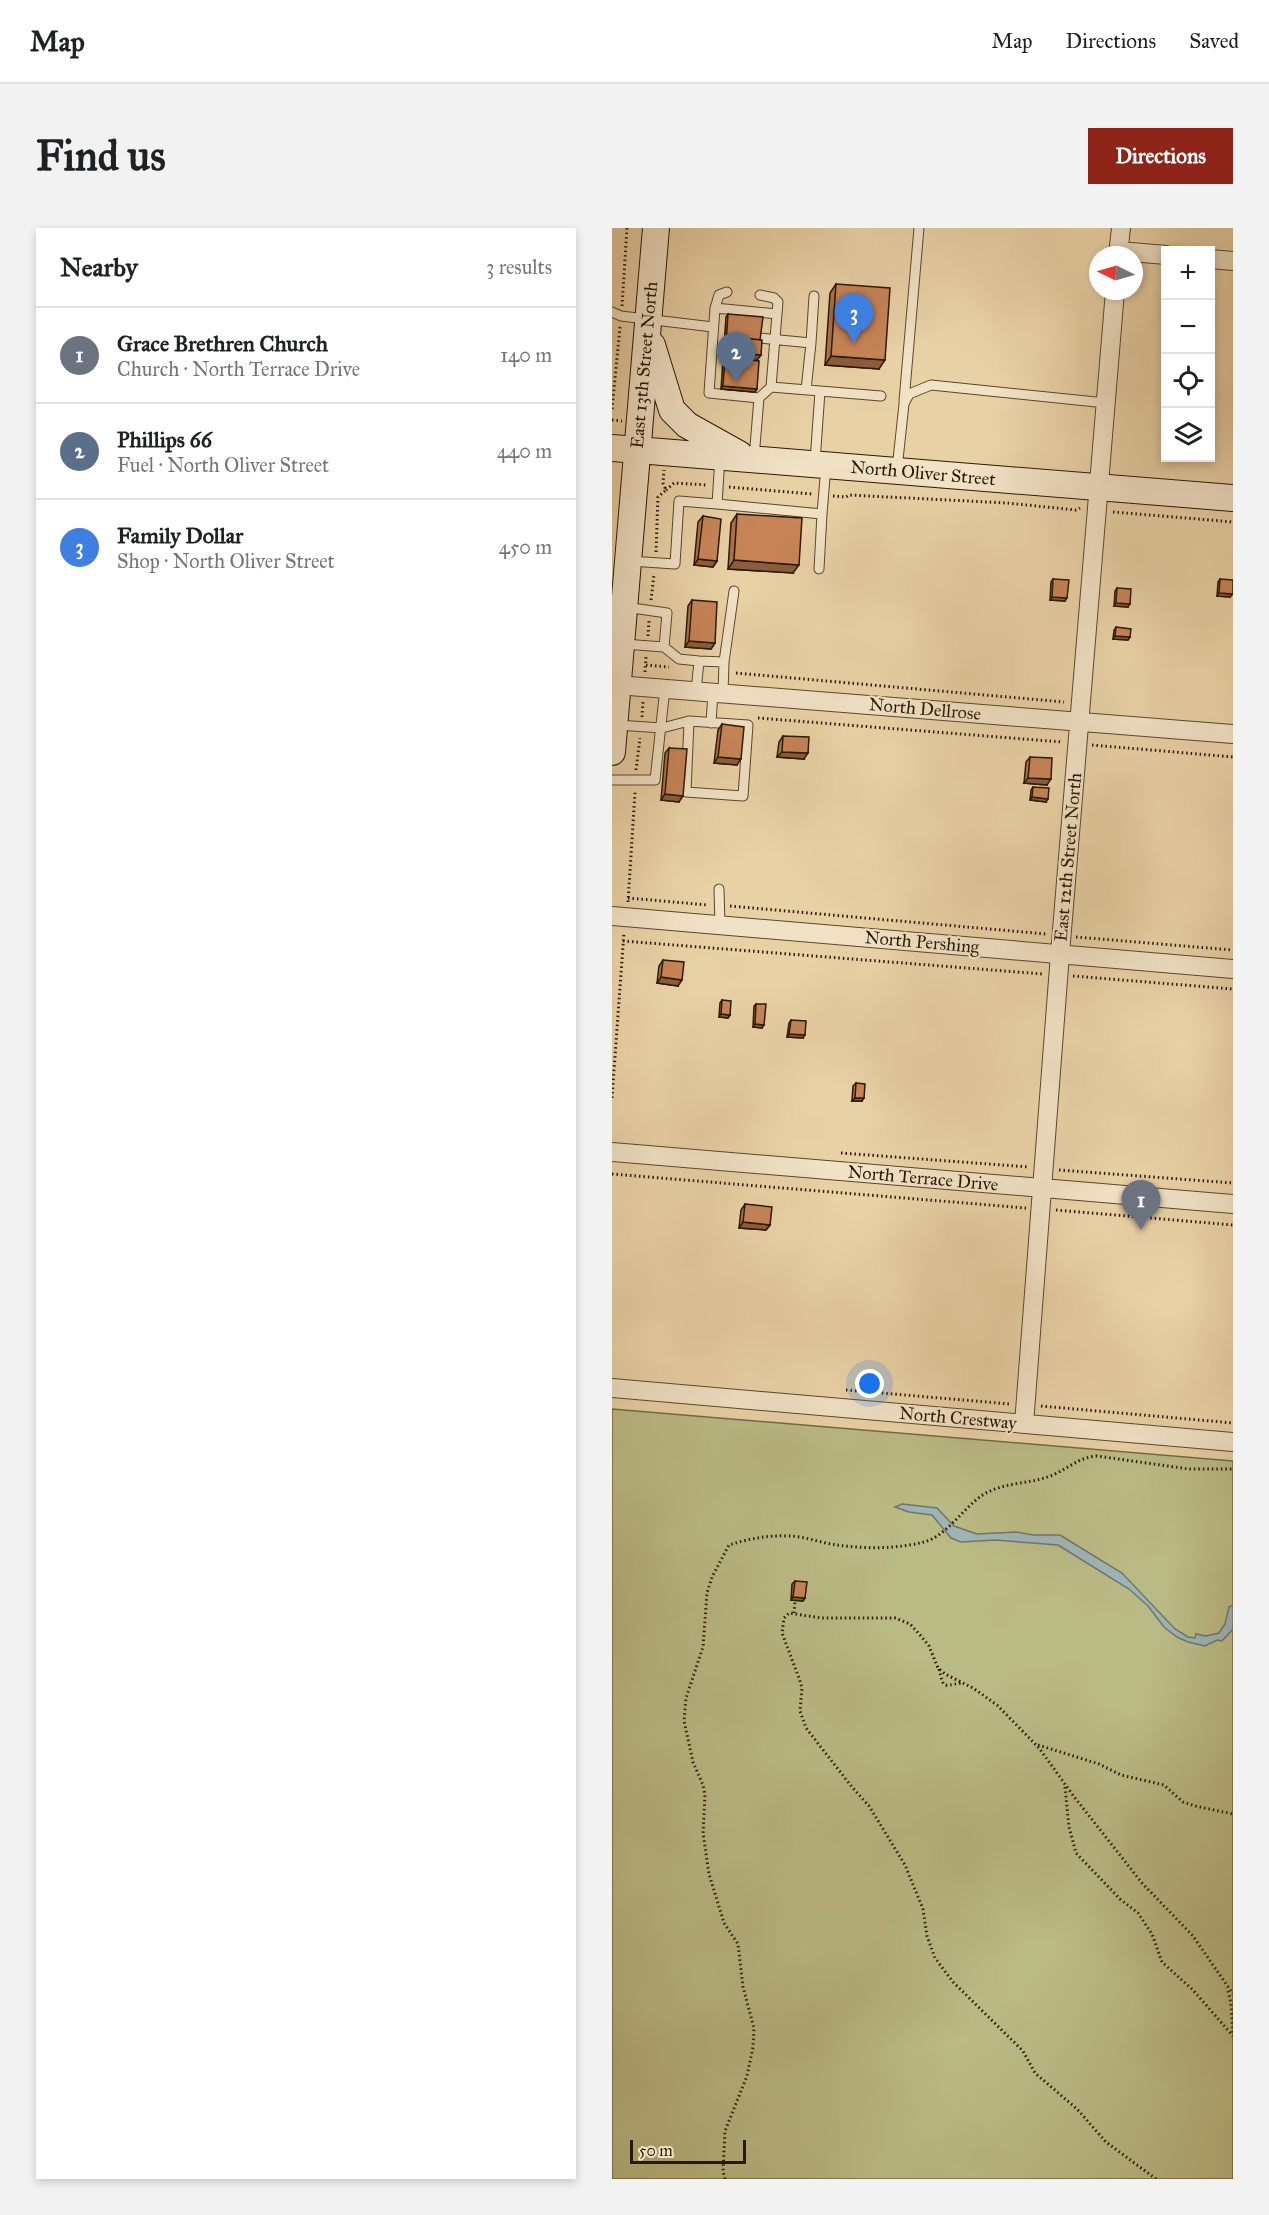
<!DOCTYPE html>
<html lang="en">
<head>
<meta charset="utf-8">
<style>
	:root { --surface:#fff; --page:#f2f2f2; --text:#202124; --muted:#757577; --line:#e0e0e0; --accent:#8f2418 }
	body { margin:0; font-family:"IM FELL Great Primer",serif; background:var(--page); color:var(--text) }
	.controls { position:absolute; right:18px; top:18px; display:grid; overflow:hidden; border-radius:0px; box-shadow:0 3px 9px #0003 }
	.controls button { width:54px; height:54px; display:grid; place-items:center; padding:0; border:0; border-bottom:2px solid var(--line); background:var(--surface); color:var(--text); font:30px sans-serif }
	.compass { position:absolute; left:477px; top:18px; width:54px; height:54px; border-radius:50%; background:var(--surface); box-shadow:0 3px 9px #0003; rotate:275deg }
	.scale { position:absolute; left:18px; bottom:15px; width:116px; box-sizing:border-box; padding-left:6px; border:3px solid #2a1902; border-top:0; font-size:16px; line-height:21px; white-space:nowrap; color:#2a1902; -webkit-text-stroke:4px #f1e1c5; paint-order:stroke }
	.you { position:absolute; left:258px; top:1156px; width:21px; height:21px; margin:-15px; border:4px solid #fff; border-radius:50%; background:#1a73e8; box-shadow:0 0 0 9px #1a73e833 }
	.badge { display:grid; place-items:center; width:39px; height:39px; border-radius:50%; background:var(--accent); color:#fff; font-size:20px; font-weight:700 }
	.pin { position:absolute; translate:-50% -50px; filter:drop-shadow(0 2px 3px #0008) }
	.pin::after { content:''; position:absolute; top:32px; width:21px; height:18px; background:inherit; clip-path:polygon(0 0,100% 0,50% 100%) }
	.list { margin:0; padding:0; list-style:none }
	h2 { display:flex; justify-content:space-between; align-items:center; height:78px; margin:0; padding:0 24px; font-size:26px }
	h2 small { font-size:20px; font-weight:400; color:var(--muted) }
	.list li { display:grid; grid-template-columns:39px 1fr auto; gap:18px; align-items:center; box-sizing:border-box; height:96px; padding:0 24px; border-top:2px solid var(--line) }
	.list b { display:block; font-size:22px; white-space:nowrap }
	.list p { margin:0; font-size:20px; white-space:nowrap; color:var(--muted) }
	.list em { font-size:20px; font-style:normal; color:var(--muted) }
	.icon { flex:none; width:33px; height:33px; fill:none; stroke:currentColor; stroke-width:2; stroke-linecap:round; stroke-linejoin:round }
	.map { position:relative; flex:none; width:621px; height:1951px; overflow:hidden; border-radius:0px }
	header { display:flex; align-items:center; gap:36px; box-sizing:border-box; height:84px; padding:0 30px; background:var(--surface); border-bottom:2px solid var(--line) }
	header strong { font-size:28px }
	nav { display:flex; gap:33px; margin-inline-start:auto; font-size:21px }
	.intro { display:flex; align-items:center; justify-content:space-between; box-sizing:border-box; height:144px; padding:0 36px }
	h1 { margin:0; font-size:42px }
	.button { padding:15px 27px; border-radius:0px; background:var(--accent); color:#fff; font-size:21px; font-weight:700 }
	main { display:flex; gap:36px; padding:0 36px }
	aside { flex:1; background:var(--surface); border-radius:0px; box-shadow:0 3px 9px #0003 }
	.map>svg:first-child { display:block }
	.green { fill:#baba84; stroke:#726a43; stroke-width:1.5 }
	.water { fill:#9eb4b4; stroke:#70766d; stroke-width:1.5 }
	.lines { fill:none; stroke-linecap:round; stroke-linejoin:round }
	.service-casing { stroke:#5a472b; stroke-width:11 }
	.minor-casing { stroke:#5a472b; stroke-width:20 }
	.secondary-casing { stroke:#2a1902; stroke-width:28 }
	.path { stroke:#2a1902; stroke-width:3; stroke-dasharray:1.5 3; stroke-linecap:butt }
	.service { stroke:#f1e1c5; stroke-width:9 }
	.minor { stroke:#f1e1c5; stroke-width:18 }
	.secondary { stroke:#f1e1c5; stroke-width:26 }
	.wall { fill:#ab724b; stroke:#2a1902; stroke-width:1.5 }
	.shaded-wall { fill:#8b5c3d; stroke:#2a1902; stroke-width:1.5 }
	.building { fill:#c78457; stroke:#2a1902; stroke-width:1.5 }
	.labels { text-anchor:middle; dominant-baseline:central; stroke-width:4.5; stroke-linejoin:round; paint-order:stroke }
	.street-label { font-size:18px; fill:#2a1902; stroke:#f1e1c5 }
</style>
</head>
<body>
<header>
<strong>Map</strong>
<nav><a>Map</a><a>Directions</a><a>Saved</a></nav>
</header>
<div class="intro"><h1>Find us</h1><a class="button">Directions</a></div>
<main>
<aside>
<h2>Nearby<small>3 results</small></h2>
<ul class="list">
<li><span class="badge" style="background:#6b7280">1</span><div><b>Grace Brethren Church</b><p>Church · North Terrace Drive</p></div><em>140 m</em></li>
<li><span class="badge" style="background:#5c6f8a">2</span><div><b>Phillips 66</b><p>Fuel · North Oliver Street</p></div><em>440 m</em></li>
<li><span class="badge" style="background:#3f7fe0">3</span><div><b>Family Dollar</b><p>Shop · North Oliver Street</p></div><em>450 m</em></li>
</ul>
</aside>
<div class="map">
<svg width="621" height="1951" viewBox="0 0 621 1951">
	<rect width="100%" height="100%" fill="#e9d1a6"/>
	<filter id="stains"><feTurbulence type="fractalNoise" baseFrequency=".00333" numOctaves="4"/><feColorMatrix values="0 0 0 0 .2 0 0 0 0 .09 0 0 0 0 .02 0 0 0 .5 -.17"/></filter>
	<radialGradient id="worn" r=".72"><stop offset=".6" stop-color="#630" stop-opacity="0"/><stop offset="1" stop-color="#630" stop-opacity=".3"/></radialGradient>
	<path class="green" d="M0,1181L621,1233V1951H0Z"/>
	<path class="water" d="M290,1276L325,1280L342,1298L365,1306L405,1304L421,1307H448L510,1345L563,1401L576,1409L583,1410L584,1406L594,1408L607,1405L613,1396L617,1379L621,1377V1401L610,1413L605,1412L593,1418L576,1414L565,1409L552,1399L536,1378L517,1361L446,1317L383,1312L349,1314L339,1310L320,1287L297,1284L283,1279Z"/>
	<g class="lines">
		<defs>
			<path id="service" d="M148,67L162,70L166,74L165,86
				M103,80L107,67L115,64
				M0,84L9,88L101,99
				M147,110L199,115L194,162
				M199,115L202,68
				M159,159L147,170L97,165L103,80L165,86L159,159L208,163L203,234
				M208,163L269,168
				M292,173L307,0
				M142,230L147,170
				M285,241L292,176L297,166L319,157L494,175
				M105,276L210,286L214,238
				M18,333L63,336L67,273L105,276L108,229
				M207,341L210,286
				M11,416L52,419L55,385L13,379
				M52,419L67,431L87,433L84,463
				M87,433L112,434L111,465
				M112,434L122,363
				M99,495L101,464
				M5,497L50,500L77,493L74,564L131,568L136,497L77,493
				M0,552H43L53,460
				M107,661L108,697"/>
			<path id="minor" d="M507,23L554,27
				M506,27L509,0
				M598,31L621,33
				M5,457L621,506
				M0,688L621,741
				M0,924L621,976
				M0,1160L621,1214
				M412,1196L448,726L503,63"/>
			<path id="secondary" d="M40,117L60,182L75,197L127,226
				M0,220L621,270
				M0,524L44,0"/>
		</defs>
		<use href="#service" class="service-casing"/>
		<use href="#minor" class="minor-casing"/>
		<use href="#secondary" class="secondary-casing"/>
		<path class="path" d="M10,78L15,0
			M0,181L8,99
			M0,192L10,193
			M117,259L200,266
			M54,262L62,255L95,257
			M221,268L234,269L237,267L395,275L464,282L468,280
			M501,284L621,294
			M44,324L46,269L54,262L51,255L52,242
			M39,372L42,346
			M36,408L37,393
			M34,437L57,439
			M33,444L34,429
			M124,445L452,474
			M30,489L31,474
			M146,490L450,514
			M480,517L621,529
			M24,542L28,510
			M16,670L96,677
			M16,674L23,564
			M118,678L434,706
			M464,709L621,722
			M11,713L431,746
			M461,748L621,761
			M0,870L12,704
			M229,925L417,939
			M447,942L621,955
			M0,946L414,980
			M444,982L621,997
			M234,1162L398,1176
			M429,1178L621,1195
			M182,1385L183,1373
			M327,1441C332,1461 330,1458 349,1455
			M426,1517L487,1536L509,1547L552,1557L571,1574L583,1578L621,1586
			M453,1559L457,1599L464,1625L508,1671L526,1685L540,1706L550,1734L581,1762L621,1808
			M616,1763L619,1775L621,1807
			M113,1951L111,1943L113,1903L135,1848L141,1819L142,1800L131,1759L126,1716L112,1695L97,1646L91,1605L93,1567L91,1557L81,1534L72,1493L74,1470L91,1419L95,1365L100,1349L117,1317C136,1311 155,1307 176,1308C192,1308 209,1315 225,1317C253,1321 285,1321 312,1314C333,1309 351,1281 369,1268C391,1253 420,1257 443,1246C458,1239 468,1229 485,1228L577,1241H621
			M544,1951L494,1914L465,1881L423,1845L411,1823L341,1754L323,1730L315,1708L311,1681L293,1637L257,1578L240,1559L194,1500L188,1483L190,1460L187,1450L170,1405L172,1390L177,1385L209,1390H283L298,1396L309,1408L317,1418L326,1440L333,1446L361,1460L385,1477L427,1520L463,1570L530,1655L581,1708L621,1766"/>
		<use href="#service" class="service"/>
		<use href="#minor" class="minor"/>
		<use href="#secondary" class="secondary"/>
	</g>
	<path class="wall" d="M224,56L267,141L213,137L218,65Z
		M116,86L145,132V161L143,164L109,161L111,132L113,130L114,118H112L114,89Z
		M125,286L181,345L116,341L119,295Z
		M91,288L105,333L101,339L82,337L86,294Z
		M441,351L453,373L438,372L439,354Z
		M608,351L618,369L605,368L606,354Z
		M505,360L516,379L502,378L503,363Z
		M80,372L103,415L99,421L73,419L76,378Z
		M504,399L518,409L516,412L501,411L502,402Z
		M110,496L125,537L102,535L106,502Z
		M171,508L192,531L165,529L167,514Z
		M57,520L67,574L49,572L53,525Z
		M418,529L435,557L412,555L414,534Z
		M421,559L434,574L418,572L419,562Z
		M51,732L66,758L45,755L47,738Z
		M110,772L118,787L116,790L107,789L108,775Z
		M144,776L150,800L141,799L142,778Z
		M179,792L191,810L175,809L177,795Z
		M244,855L250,873H240L241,858Z
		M133,976L158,997L154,1002L127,1000L129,982Z
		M183,1353L193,1370L191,1373L179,1372L180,1356Z"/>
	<path class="shaded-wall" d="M118,124L149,127L143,135L112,133Z
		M219,128L273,132L267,141L213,137Z
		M111,158L145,161L143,164L109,161Z
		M86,331L105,333L101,339L82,337Z
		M122,332L187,337L181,345L116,341Z
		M607,365L621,366L618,369L605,368Z
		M440,369L455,370L453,373L438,372Z
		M504,375L518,376L516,379L502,378Z
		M503,408L518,409L516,412L501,411Z
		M77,413L103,415L99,421L73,419Z
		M170,524L196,525L192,531L165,529Z
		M106,529L129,531L125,537L102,535Z
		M416,550L439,551L435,557L412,555Z
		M53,566L71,568L67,574L49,572Z
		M420,569L436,571L434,574L418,572Z
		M49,749L70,752L66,758L45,755Z
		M109,786L118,787L116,790L107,789Z
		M143,796L152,797L150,800L141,799Z
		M177,806L193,807L191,810L175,809Z
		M243,870H252L250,873H240Z
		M131,994L158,997L154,1002L127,1000Z
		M181,1369L193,1370L191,1373L179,1372Z"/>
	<path class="building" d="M224,56L278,60L273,132L219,128Z
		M116,86L151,89L148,112L120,109L116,115H114Z
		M120,109L150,112L149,127L118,124Z
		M113,129L147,133L145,161L111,158Z
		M125,286L190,290L187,337L122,332Z
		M91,288L109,291L105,333L86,331Z
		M441,351L457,352L455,370L440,369Z
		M608,351L621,352V366L607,365Z
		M505,360L519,361L518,376L504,375Z
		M80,372L105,374L103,415L77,413Z
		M504,399L519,401L518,409L503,408Z
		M110,496L132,499L129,531L106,529Z
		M171,508L197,509L196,525L170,524Z
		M57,520L75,521L71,568L53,566Z
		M418,529L440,530L439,551L416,550Z
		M421,559L437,560L436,571L420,569Z
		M51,732L72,734L70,752L49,749Z
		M110,772L119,773L118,787L109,786Z
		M144,776H154L152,797L143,796Z
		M179,792L194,793L193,807L177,806Z
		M244,855L253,856L252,870H243Z
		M133,976L160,979L158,997L131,994Z
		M183,1353L195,1354L193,1370L181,1369Z"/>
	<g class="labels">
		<g class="street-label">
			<text transform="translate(32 137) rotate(-85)">East 13th Street North</text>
			<text transform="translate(311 245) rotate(5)">North Oliver Street</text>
			<text transform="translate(313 481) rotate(5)">North Dellrose</text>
			<text transform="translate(456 629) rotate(-85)">East 12th Street North</text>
			<text transform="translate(310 714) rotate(5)">North Pershing</text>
			<text transform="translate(311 950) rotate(5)">North Terrace Drive</text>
			<text transform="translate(346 1190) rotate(5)">North Crestway</text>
		</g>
	</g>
	<rect width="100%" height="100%" filter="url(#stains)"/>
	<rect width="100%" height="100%" fill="url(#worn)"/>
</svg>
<div class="controls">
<button>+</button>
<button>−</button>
<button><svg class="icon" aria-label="locate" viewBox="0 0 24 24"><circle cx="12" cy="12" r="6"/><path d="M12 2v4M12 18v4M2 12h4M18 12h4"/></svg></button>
<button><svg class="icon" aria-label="layers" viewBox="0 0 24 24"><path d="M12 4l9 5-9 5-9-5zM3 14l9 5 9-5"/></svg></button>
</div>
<svg class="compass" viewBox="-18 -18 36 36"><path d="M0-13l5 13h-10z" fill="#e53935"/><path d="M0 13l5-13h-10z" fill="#757577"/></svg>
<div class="scale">50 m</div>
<div class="you"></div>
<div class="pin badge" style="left:529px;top:1002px;background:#6b7280">1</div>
<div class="pin badge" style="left:124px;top:154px;background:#5c6f8a">2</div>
<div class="pin badge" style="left:242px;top:115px;background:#3f7fe0">3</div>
</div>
</main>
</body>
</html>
